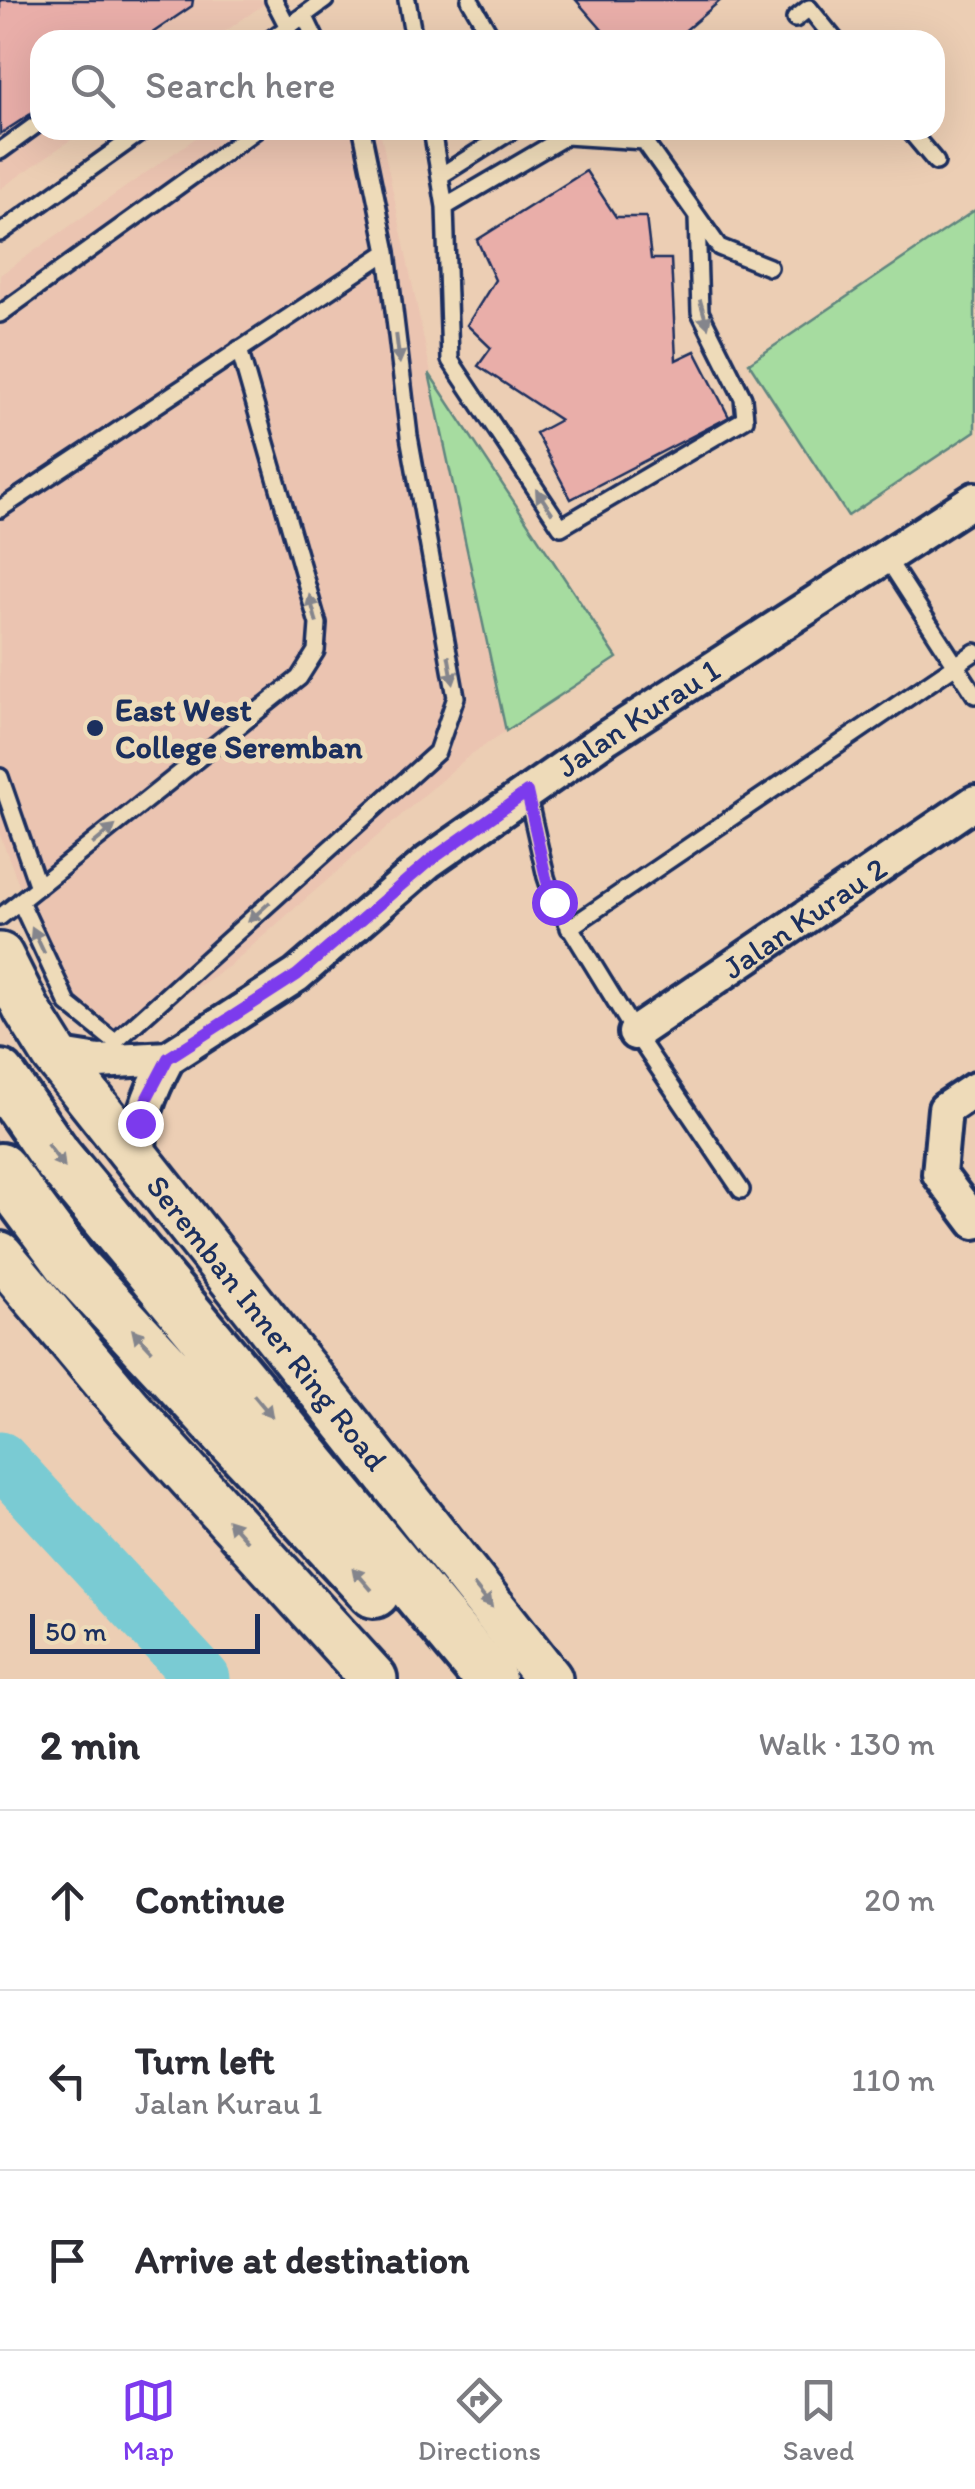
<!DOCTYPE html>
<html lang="en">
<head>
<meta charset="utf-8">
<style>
	:root { --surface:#fff; --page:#f2f2f3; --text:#2b2b33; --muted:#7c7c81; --line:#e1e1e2; --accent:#7c3aed }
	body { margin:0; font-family:Itim,sans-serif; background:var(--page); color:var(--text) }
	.scale { position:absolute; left:30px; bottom:25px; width:230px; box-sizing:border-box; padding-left:10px; border:5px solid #1b2f5e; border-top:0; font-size:28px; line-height:35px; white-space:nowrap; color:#1b2f5e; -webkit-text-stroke:8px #eedbb9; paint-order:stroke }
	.stop { position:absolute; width:30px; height:30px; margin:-22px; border:8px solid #7c3aed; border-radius:50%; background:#fff }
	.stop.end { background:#7c3aed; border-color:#fff; box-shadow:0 2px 10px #0008 }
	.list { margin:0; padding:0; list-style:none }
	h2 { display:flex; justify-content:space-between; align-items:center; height:130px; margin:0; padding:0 40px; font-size:42px }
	h2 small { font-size:32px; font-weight:400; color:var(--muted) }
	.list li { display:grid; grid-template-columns:65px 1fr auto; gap:30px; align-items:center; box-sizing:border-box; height:180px; padding:0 40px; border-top:2px solid var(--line) }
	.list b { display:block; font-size:38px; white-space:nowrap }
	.list p { margin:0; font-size:32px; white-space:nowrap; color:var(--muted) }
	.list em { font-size:32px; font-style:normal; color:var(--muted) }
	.icon { flex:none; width:55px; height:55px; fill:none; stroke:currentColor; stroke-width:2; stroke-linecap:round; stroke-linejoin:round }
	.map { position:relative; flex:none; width:975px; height:1679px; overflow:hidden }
	.search { position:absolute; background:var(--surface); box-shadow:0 10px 40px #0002; left:30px; right:30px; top:30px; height:110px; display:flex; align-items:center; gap:25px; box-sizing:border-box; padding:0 35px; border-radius:30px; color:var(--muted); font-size:38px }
	.sheet { height:670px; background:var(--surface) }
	nav { display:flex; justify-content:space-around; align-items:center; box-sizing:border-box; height:140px; border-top:2px solid var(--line); background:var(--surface); font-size:28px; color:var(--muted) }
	nav a { display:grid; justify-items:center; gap:5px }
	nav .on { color:var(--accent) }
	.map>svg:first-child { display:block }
	.built { fill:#ebc4b1 }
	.green { fill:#a6dca0; stroke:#60867f; stroke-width:2.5 }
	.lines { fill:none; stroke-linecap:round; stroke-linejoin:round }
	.river { stroke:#7acbd3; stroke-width:55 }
	.building { fill:#e9aea9; stroke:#1b2f5e; stroke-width:2.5 }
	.service-casing { stroke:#1b2f5e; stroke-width:22 }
	.minor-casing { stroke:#1b2f5e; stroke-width:40 }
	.secondary-casing { stroke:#1b2f5e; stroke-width:52 }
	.primary-casing { stroke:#1b2f5e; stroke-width:58 }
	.service { stroke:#eedbb9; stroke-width:15 }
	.minor { stroke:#eedbb9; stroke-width:32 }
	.secondary { stroke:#eedbb9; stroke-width:45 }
	.primary { stroke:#eedbb9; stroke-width:50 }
	.oneway { fill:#84858c }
	.route { stroke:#7c3aed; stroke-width:12 }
	.poi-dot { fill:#1b2f5e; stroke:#eedbb9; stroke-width:4 }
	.labels { text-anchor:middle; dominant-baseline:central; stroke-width:10; stroke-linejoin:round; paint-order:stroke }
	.poi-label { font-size:32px; font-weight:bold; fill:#1b2f5e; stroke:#eedbb9; text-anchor:start }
	.street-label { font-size:32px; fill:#1b2f5e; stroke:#eedbb9 }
</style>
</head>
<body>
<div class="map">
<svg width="975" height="1679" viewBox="0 0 975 1679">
	<rect width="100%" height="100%" fill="#ecceb4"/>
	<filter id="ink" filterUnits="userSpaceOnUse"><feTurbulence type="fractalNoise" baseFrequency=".01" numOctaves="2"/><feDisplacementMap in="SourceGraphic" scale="20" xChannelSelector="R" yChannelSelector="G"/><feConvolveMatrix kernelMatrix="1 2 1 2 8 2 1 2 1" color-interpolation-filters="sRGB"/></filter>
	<g filter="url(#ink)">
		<path class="built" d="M0,0H270L213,40H40V130H85L0,189Z
			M207,130H380L506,731L470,755L228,967L125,1034L92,1028L33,921L0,835V275Z"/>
		<path class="green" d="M975,210V431L848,516L749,363Z
			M429,373L617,658L506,731Z"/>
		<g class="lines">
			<path class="river" d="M0,1459L203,1679"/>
		</g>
		<path class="building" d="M0,0H193L192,6L142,40H40V108L0,134Z
			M576,0H721L674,40H611Z
			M586,171L616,217H646L651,259H671L676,360L695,351L729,417L571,499L536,433L560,420L478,366L491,348L467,325L495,280L477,240Z"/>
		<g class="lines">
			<defs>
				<path id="service" d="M274,0L288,27
					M407,0L414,40
					M470,0L493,40
					M304,15L316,40
					M795,19L809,8L835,40
					M270,40L325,0
					M432,130L445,207L566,136
					M561,130L566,136L644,141L719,247L769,267
					M909,130L936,162
					M0,151L40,122
					M440,176L513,130
					M445,207L450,360L561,527L745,419L743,398L700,312L697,217
					M0,233L144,130
					M0,314L256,130
					M0,509L387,252
					M886,557L975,695
					M0,777L38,887
					M527,793L546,877L554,901L635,1033L741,1190
					M20,901L68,1004L115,1042L437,752L456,697L409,436L387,252L362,130
					M0,917L299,678L316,651L318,624L239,349
					M569,928L975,652"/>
				<g id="minor">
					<path id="s1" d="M635,1033L975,802"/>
					<path id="s2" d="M55,1055L99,1062L168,1058L297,975L428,862L607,737L975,499"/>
					<path d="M975,1089L945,1109L939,1174L975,1222"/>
					<path d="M139,1164C137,1123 149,1094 168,1058"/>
				</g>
				<g id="secondary">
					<path id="s3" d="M0,956L27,1010L55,1055L549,1679"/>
					<path d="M0,1255L127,1407L374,1679"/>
				</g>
				<path id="primary" d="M0,1076L57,1158L490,1679
					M0,1169L73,1267L374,1592"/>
			</defs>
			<use href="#service" class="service-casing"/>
			<use href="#minor" class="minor-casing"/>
			<use href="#secondary" class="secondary-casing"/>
			<use href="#primary" class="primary-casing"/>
			<use href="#service" class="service"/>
			<use href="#minor" class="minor"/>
			<use href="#secondary" class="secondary"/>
			<use href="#primary" class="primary"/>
		</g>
		<defs><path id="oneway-solid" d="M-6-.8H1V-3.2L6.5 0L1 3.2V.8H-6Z" transform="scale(2.5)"/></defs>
		<g class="oneway">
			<use href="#oneway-solid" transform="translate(704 314) rotate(74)"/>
			<use href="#oneway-solid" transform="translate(398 349) rotate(83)"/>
			<use href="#oneway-solid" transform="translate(544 501) rotate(-124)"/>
			<use href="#oneway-solid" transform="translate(313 609) rotate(-105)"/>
			<use href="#oneway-solid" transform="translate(451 670) rotate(80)"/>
			<use href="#oneway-solid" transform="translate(104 835) rotate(-39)"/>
			<use href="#oneway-solid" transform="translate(259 912) rotate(138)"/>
			<use href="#oneway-solid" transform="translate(38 940) rotate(-115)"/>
			<use href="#oneway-solid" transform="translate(56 1156) rotate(53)"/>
			<use href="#oneway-solid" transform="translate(142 1340) rotate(-133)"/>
			<use href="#oneway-solid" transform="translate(263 1406) rotate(50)"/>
			<use href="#oneway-solid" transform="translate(237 1530) rotate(-132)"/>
			<use href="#oneway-solid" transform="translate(362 1579) rotate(-131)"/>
			<use href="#oneway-solid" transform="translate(483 1596) rotate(51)"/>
		</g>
	</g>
	<g class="lines" filter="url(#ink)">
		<path class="route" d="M140,1123L147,1098L168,1058L297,975L428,862L527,792L546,878L554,902"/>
	</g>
	<circle class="poi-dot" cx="95" cy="728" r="10"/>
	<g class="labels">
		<g class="poi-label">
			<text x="115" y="710">East West<tspan x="115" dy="37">College Seremban</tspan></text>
		</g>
		<g class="street-label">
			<text stroke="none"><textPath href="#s2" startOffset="695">Jalan Kurau 1</textPath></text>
			<text stroke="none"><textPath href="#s1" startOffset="205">Jalan Kurau 2</textPath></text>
			<text stroke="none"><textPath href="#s3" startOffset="455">Seremban Inner Ring Road</textPath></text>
		</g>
	</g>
</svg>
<div class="scale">50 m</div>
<div class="stop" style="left:554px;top:902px"></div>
<div class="stop end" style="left:140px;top:1123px"></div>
<div class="search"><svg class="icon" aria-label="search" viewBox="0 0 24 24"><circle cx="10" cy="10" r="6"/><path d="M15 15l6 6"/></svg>Search here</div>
</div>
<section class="sheet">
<h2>2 min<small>Walk · 130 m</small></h2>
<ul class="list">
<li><svg class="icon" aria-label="ahead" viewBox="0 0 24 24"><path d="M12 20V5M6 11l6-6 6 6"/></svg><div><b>Continue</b></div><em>20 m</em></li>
<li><svg class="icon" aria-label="left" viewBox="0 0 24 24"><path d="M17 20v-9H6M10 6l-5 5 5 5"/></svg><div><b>Turn left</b><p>Jalan Kurau 1</p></div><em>110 m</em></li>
<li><svg class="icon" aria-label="arrive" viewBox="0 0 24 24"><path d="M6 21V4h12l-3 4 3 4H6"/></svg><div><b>Arrive at destination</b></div></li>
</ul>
</section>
<nav>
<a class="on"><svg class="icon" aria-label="map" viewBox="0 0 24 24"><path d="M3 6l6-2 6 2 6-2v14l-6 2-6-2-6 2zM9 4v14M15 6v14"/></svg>Map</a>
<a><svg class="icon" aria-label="directions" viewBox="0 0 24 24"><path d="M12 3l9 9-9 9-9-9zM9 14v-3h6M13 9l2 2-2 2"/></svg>Directions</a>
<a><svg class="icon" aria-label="saved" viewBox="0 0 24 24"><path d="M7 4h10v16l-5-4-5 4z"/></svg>Saved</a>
</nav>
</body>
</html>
